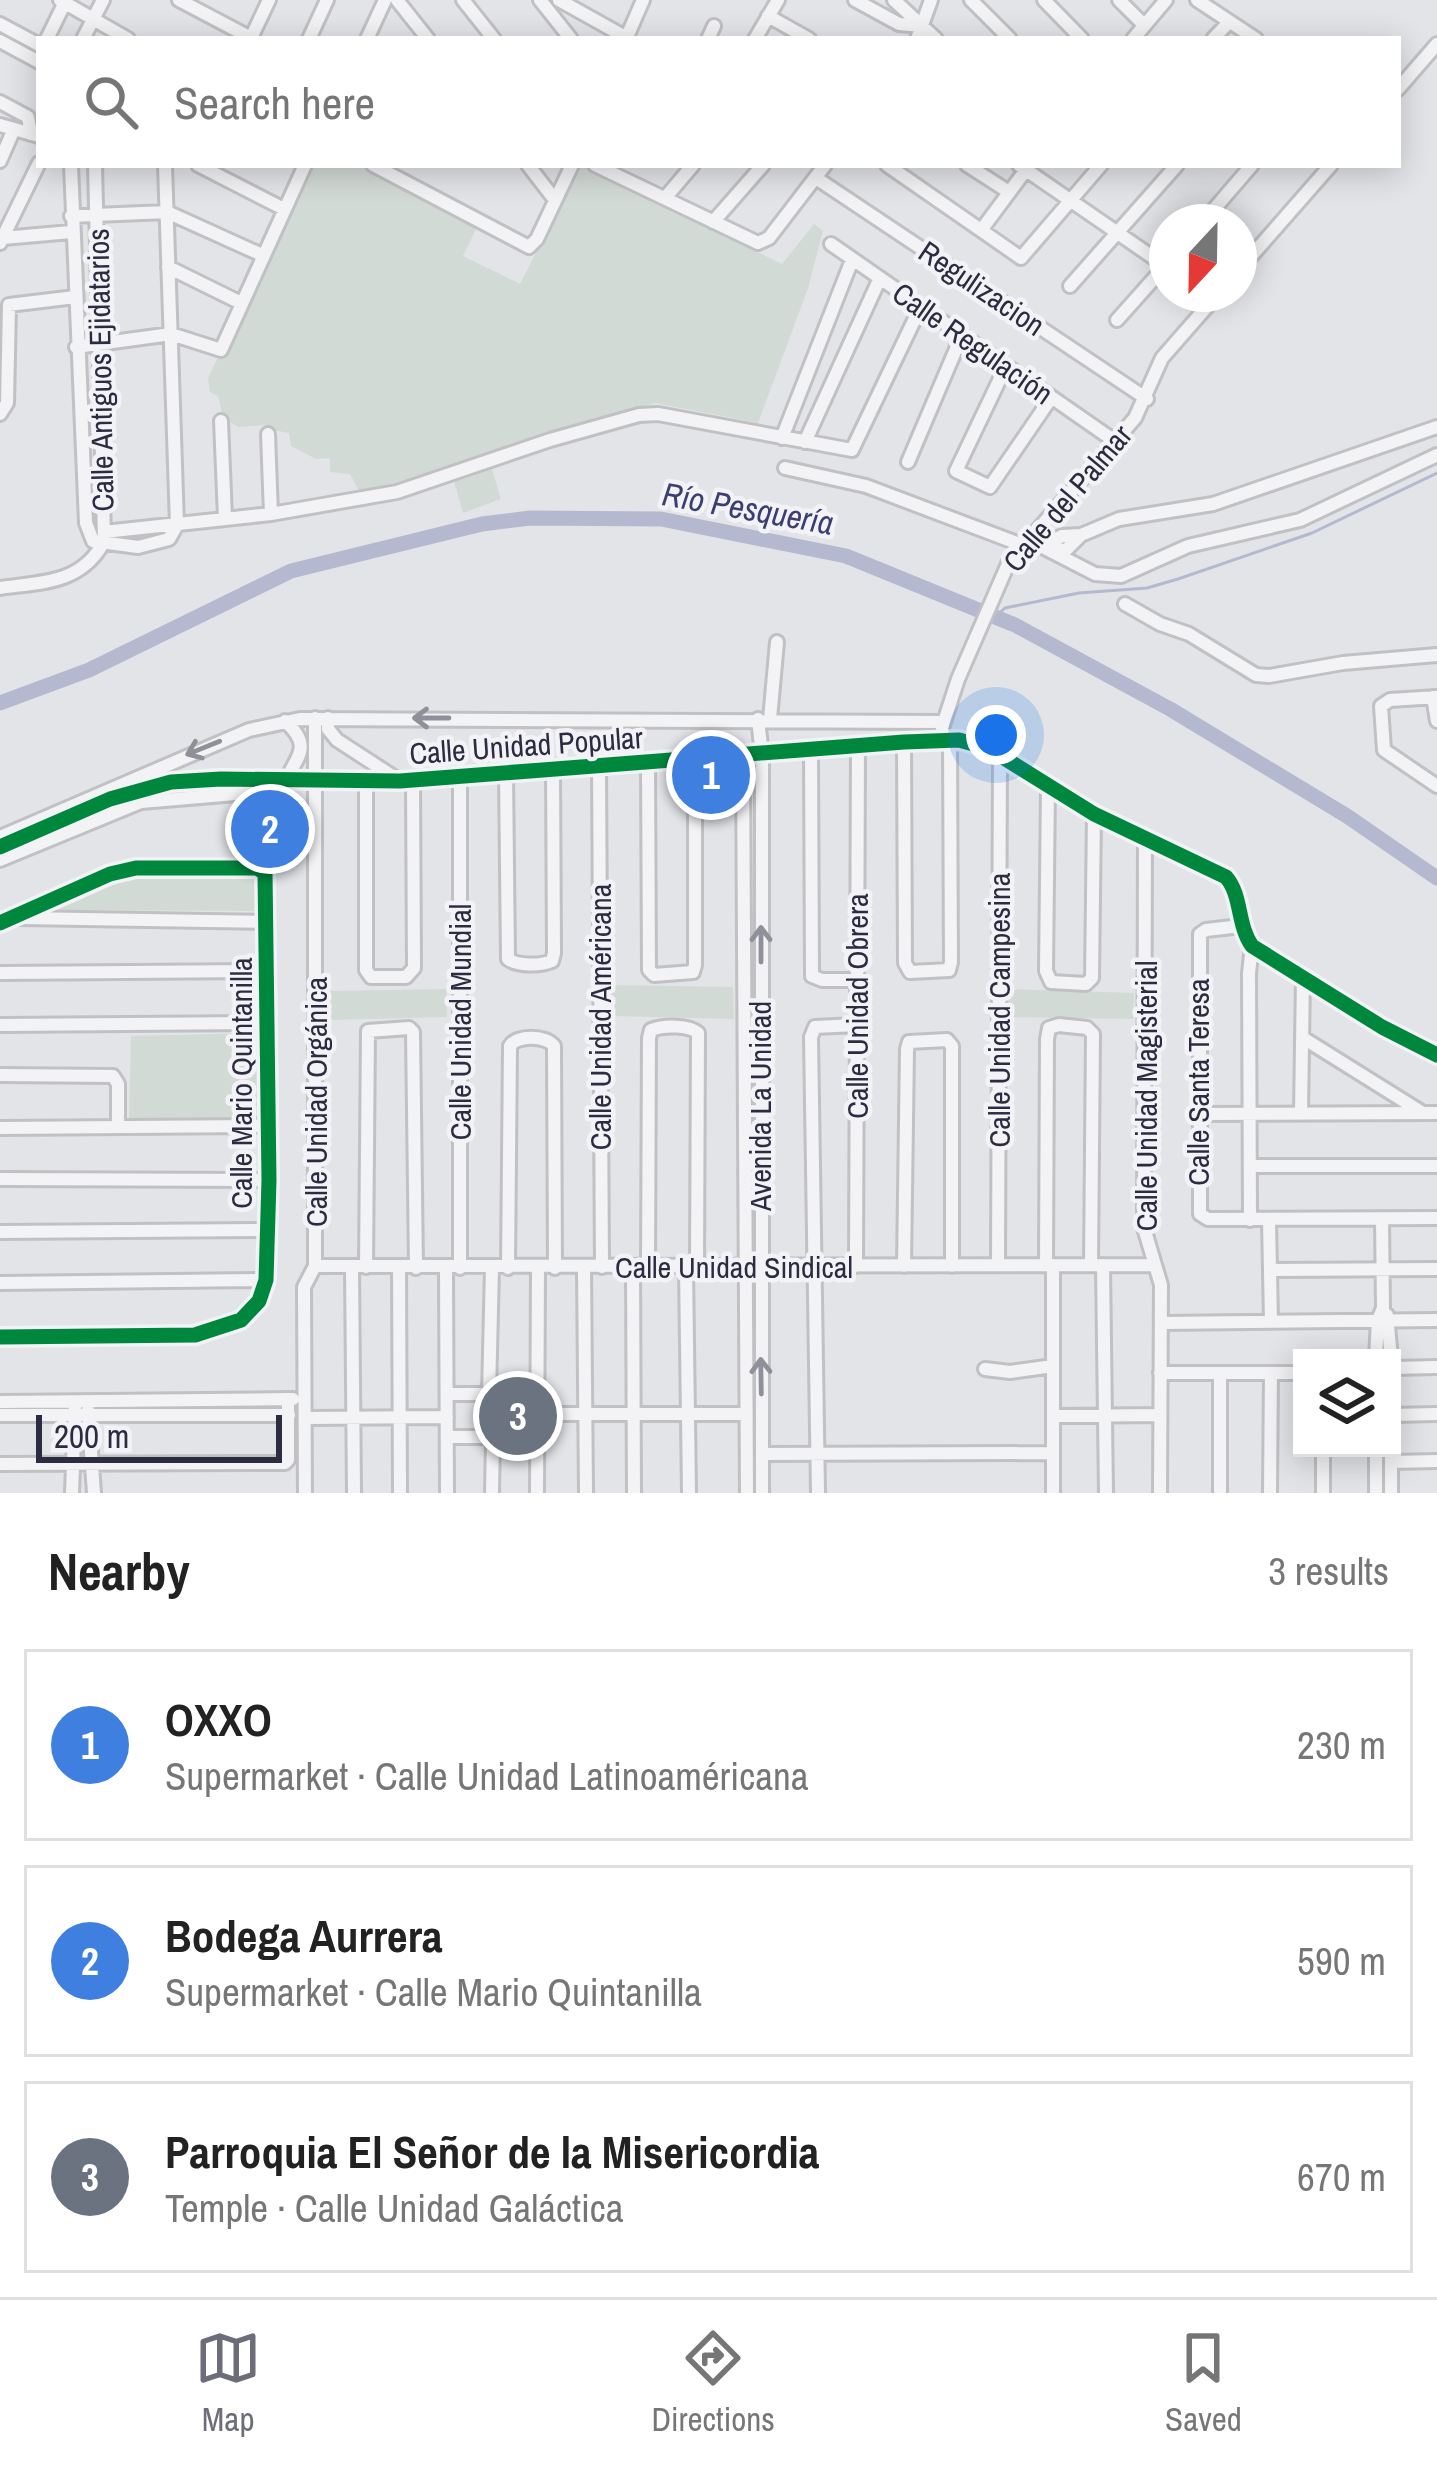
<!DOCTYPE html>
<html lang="en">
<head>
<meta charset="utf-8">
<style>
	:root { --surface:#fff; --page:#f6f6f6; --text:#222; --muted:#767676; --line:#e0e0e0; --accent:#6c6c7b }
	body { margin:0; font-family:"Archivo Narrow",sans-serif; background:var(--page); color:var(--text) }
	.controls { position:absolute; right:36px; bottom:36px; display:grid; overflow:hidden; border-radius:0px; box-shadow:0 6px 30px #0003 }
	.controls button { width:108px; height:108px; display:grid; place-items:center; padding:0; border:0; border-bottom:3px solid var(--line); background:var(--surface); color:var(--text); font:60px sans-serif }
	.compass { position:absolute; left:1149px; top:204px; width:108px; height:108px; border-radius:50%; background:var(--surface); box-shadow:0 6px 30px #0003; rotate:202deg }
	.scale { position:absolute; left:36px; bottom:30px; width:246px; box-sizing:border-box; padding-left:12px; border:6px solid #2c2c40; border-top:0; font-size:33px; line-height:42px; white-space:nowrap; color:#2c2c40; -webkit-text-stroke:9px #f2f2f7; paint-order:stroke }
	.you { position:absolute; left:996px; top:735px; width:42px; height:42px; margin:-30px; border:9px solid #fff; border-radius:50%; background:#1a73e8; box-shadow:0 0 0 18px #1a73e833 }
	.badge { display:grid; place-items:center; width:78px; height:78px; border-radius:50%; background:var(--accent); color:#fff; font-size:39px; font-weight:700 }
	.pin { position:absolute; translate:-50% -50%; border:6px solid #fff; box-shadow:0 3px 12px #0006 }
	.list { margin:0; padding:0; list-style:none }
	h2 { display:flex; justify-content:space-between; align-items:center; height:156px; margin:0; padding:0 48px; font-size:51px }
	h2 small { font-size:39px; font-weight:400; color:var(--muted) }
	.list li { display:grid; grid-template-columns:78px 1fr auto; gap:36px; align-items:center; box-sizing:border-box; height:192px; margin:0 24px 24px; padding:0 24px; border:3px solid var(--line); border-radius:0px }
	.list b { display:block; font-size:45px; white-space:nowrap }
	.list p { margin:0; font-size:39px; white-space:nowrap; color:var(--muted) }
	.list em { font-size:39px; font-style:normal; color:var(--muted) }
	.icon { flex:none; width:66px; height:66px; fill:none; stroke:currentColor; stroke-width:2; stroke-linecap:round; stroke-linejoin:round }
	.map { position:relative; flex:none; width:1437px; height:1493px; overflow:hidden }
	.search { position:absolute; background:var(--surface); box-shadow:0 6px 30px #0003; left:36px; right:36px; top:36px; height:132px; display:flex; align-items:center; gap:30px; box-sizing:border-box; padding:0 42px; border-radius:0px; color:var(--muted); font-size:45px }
	.sheet { height:804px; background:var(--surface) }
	nav { display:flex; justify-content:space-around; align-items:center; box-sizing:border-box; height:168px; border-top:3px solid var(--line); background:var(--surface); font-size:33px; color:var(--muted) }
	nav a { display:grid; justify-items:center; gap:6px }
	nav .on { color:var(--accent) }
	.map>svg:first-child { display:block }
	.green { fill:#d2dad5 }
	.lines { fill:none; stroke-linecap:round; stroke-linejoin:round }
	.stream { stroke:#b5b9d0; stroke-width:3 }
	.river { stroke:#b5b9d0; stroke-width:15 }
	.minor-casing { stroke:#c0c1c4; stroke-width:18 }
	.minor { stroke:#f3f3f5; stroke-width:12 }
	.cycleway-casing { stroke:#f2f2f7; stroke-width:22 }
	.cycleway { stroke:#00873e; stroke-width:15 }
	.oneway { stroke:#90909a }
	.labels { text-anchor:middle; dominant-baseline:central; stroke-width:9; stroke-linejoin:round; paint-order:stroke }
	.street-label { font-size:30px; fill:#2c2c40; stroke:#f2f2f7 }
	.water-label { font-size:33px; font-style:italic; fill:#3a3f70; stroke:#f2f2f7 }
</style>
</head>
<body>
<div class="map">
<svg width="1437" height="1493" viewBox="0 0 1437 1493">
	<rect width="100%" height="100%" fill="#e3e4e8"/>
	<path class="green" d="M310,165H360L476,229L463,256L520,284L581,165L782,264L814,224L823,231L808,288L758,423L655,403L488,456L501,499L463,513L451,470L390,488L359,491L350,474L330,472V458L316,459L291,446L289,433L272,430L267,425L238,427L223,417L218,396L210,392L208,378Z
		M261,877L260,911L57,910L129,878Z
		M610,985L733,987L734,1019L610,1016Z
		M446,989L447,1017L329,1020L327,991Z
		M1006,989L1134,993L1133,1019L1005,1017Z
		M261,1033V1118L129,1120L131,1036Z"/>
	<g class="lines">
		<path class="stream" d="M995,617L1005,608L1079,593L1147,588L1178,579L1312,533L1437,473"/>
		<path class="river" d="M0,703L89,670L291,571L482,524L530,518L661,519L846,556L1015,625L1170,709L1347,816L1437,878"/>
		<defs>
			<path id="minor" d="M60,0L128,39
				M179,0L253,39
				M397,0L428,39
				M463,0L494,39
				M540,0L571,39
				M559,0L627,38
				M855,0L899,24L923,26
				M894,0L936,39
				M971,0L1010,39
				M1044,0L1082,39
				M1119,0L1144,25
				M1197,0L1256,39
				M768,16L809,39
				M0,24L39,45
				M251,38L269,0
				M47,39L66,0
				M83,39L103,0
				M309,39L327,0
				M367,39L385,0
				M626,39L643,0
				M708,39L714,26
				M755,39L778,0
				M917,39L931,0
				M1133,39L1166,0
				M1213,39L1229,22
				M0,41L39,62
				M1398,89L1437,44
				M0,102L28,117L31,134
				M0,125L39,136
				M0,161L14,129
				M71,165L86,523L93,541L138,547L169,539L177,525L165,165
				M95,165L104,538
				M198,165L284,209
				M373,165L529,247L537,239L572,165
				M528,165L555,200
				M595,165L758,243L769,238L825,165
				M887,165L1021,258L1101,165
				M967,165L1009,192
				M1019,165L1167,267
				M816,178L1147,399
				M665,198L693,165
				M71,216L167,212L262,255
				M713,222L763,165
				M1203,222L1252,165
				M982,229L1028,167
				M3,238L71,232
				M0,243L39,163
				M831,244L1116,442
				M168,267L241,303
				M1239,270L1331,165
				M1070,286L1177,165
				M1117,320L1167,264
				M76,347L171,334L221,350L305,165
				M1006,366L956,471L990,487L1051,398
				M0,414L7,403L9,305L75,297
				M221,421L225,518
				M268,434L271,514
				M782,438L852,260
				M805,442L880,278
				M908,462L962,335
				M785,468L866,486L1022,545
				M104,532L271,514L397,492L550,440L639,415L658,414L852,450L921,306
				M1027,539L1095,574L1121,576L1188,546L1300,520L1437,455
				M1043,547L1062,536L1081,535
				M1052,552L1067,549L1081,535L1119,519L1213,504L1437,427
				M0,588C41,582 79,584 102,545
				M1125,604L1160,624L1189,634L1256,675L1269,676L1343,663L1437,655
				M1433,697L1437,721
				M1437,697L1390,700L1381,706L1384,750L1437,786
				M328,718V729L337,740L400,781
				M758,719L762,755V1493
				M770,719L777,642
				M942,728L958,679L1008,564L1135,418L1162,358L1218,294
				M904,742L905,963L910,972L949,970L951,962L950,740
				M811,750L812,976L822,980H856
				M743,756L747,1493
				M648,763L649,970L654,975L693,972L695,965V760
				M599,767L602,1267
				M506,773L508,959C517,966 540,966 552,961L554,953L553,770
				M460,776V1268
				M366,782V970L371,977H406L414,968L413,780
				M1048,787L1046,971L1051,982L1086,984L1092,978L1094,814
				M0,837L249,730L300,719L944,722
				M1145,840L1144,1228L1161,1285L1160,1493
				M0,847L110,799L171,782L221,779L400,781L904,742L959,740L988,748L1094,814L1226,877C1242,895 1237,925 1252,946L1382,1027L1437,1055
				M0,860L141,802L284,790C288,760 319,752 285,721
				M20,918L267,922
				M0,923L110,874L136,868H257L265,873L269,1180L266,1280L259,1301L241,1320L195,1335L0,1337
				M1241,926L1206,930L1200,934V1214L1208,1219L1437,1218
				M0,973L266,971
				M0,1025L266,1023
				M1303,1038L1423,1113
				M0,1075L113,1076L118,1084V1125
				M1301,1113L1303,977
				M1198,1114L1437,1113
				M0,1128L268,1126
				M1250,1166H1437
				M0,1179L269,1180
				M1250,1220L1249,973L1252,946
				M1269,1220L1271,1322
				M0,1232L268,1230
				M998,1265L1000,755
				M1046,1265L1047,1039L1049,1028L1059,1025L1087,1028L1093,1034L1091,1265
				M1103,1265L1106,1493
				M315,1266L1154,1265
				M856,1266L858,746
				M904,1266L907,1049L909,1042L947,1040L952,1046V1266
				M352,1267L354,1493
				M366,1267L368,1031L409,1028L413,1032L416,1268
				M584,1267L586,1493
				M633,1267L634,1493
				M648,1267L649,1038L651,1030C664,1025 689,1025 698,1033L697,1267
				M686,1267L689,1493
				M399,1268L400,1493
				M446,1268L447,1493
				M508,1268L510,1046C516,1035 546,1035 554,1046L555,1268
				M1272,1270L1437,1269
				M0,1283L266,1280
				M1387,1315L1391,1358
				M1162,1323L1437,1320
				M1376,1358L1378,1320L1383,1308L1382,1219
				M1392,1368L1437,1367
				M985,1369L1010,1372L1053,1366
				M1160,1373H1302
				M1220,1373V1493
				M447,1394H536
				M489,1394L492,1268
				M0,1402L293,1399
				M88,1410L94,1493
				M536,1414H746
				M0,1415H289
				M1392,1415L1437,1414
				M1053,1416L1160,1415
				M306,1418L447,1417
				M447,1437H537
				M1323,1448V1493
				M1391,1448V1493
				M762,1454L1053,1453
				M1391,1462L1437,1461
				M0,1464L285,1463L288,1460V1399
				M72,1493L75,1407
				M305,1493L304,1287L315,1266V718
				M492,1493L493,1438
				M537,1493L538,1268
				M818,1493L811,1037L815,1027L856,1025
				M1053,1493V1265
				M1270,1493L1271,1373
				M1376,1493V1448"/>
		</defs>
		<use href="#minor" class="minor-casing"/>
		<use href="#minor" class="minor"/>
		<defs>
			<path id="cycleway" d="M0,847L110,799L171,782L221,779L400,781L904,742L959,740L988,748L1094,814L1226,877C1242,895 1237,925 1252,946L1382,1027L1437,1055
				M0,923L110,874L136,868H257L265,873L269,1180L266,1280L259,1301L241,1320L195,1335L0,1337"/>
		</defs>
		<use href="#cycleway" class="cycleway-casing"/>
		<use href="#cycleway" class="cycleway"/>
	</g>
	<defs><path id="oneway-shaft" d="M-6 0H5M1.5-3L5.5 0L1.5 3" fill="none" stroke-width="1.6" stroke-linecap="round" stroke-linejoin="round" transform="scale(3)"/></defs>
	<g class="oneway">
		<use href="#oneway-shaft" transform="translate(431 718) rotate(-180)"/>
		<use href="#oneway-shaft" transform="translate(203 748) rotate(158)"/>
		<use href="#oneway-shaft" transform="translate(761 944) rotate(-90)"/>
		<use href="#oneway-shaft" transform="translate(761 1376) rotate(-91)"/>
	</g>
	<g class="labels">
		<g class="street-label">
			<text transform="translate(982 288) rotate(34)">Regulizacion</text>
			<text transform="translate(973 343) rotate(35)">Calle Regulación</text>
			<text transform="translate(100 370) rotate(-91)">Calle Antiguos Ejidatarios</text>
			<text transform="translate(1067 498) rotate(-50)">Calle del Palmar</text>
			<text transform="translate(526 745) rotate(-4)">Calle Unidad Popular</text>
			<text transform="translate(857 1006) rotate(-90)">Calle Unidad Obrera</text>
			<text transform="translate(999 1010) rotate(-90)">Calle Unidad Campesina</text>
			<text transform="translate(600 1017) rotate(-90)">Calle Unidad Américana</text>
			<text transform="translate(460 1022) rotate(-90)">Calle Unidad Mundial</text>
			<text transform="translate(1198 1082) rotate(-90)">Calle Santa Teresa</text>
			<text transform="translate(241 1083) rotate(-90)">Calle Mario Quintanilla</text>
			<text transform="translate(1146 1096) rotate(-90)">Calle Unidad Magisterial</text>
			<text transform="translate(316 1102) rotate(-90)">Calle Unidad Orgánica</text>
			<text transform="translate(760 1106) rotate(-90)">Avenida La Unidad</text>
			<text x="734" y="1267">Calle Unidad Sindical</text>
		</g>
		<g class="water-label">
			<text transform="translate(748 508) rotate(10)">Río Pesquería</text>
		</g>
	</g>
</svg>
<div class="controls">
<button><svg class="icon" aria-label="layers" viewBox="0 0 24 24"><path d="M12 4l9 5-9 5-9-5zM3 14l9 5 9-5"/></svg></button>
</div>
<svg class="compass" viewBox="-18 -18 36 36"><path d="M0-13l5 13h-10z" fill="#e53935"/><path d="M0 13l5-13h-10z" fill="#767676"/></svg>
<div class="scale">200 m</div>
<div class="you"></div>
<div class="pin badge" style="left:711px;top:775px;background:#3f7fe0">1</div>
<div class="pin badge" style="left:270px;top:829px;background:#3f7fe0">2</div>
<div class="pin badge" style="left:518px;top:1416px;background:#6b7280">3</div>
<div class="search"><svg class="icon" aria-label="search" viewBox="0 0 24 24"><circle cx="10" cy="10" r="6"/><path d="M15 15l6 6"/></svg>Search here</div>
</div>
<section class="sheet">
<h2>Nearby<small>3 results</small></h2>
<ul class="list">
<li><span class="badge" style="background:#3f7fe0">1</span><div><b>OXXO</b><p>Supermarket · Calle Unidad Latinoaméricana</p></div><em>230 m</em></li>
<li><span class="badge" style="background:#3f7fe0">2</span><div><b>Bodega Aurrera</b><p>Supermarket · Calle Mario Quintanilla</p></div><em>590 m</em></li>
<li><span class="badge" style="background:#6b7280">3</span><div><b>Parroquia El Señor de la Misericordia</b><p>Temple · Calle Unidad Galáctica</p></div><em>670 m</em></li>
</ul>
</section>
<nav>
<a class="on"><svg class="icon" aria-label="map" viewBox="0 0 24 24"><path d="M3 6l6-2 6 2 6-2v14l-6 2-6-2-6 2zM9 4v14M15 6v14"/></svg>Map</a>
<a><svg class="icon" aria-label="directions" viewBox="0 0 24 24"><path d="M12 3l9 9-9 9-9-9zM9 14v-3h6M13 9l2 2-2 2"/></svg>Directions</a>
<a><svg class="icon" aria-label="saved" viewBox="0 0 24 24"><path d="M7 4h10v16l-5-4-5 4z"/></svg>Saved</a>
</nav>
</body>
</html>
